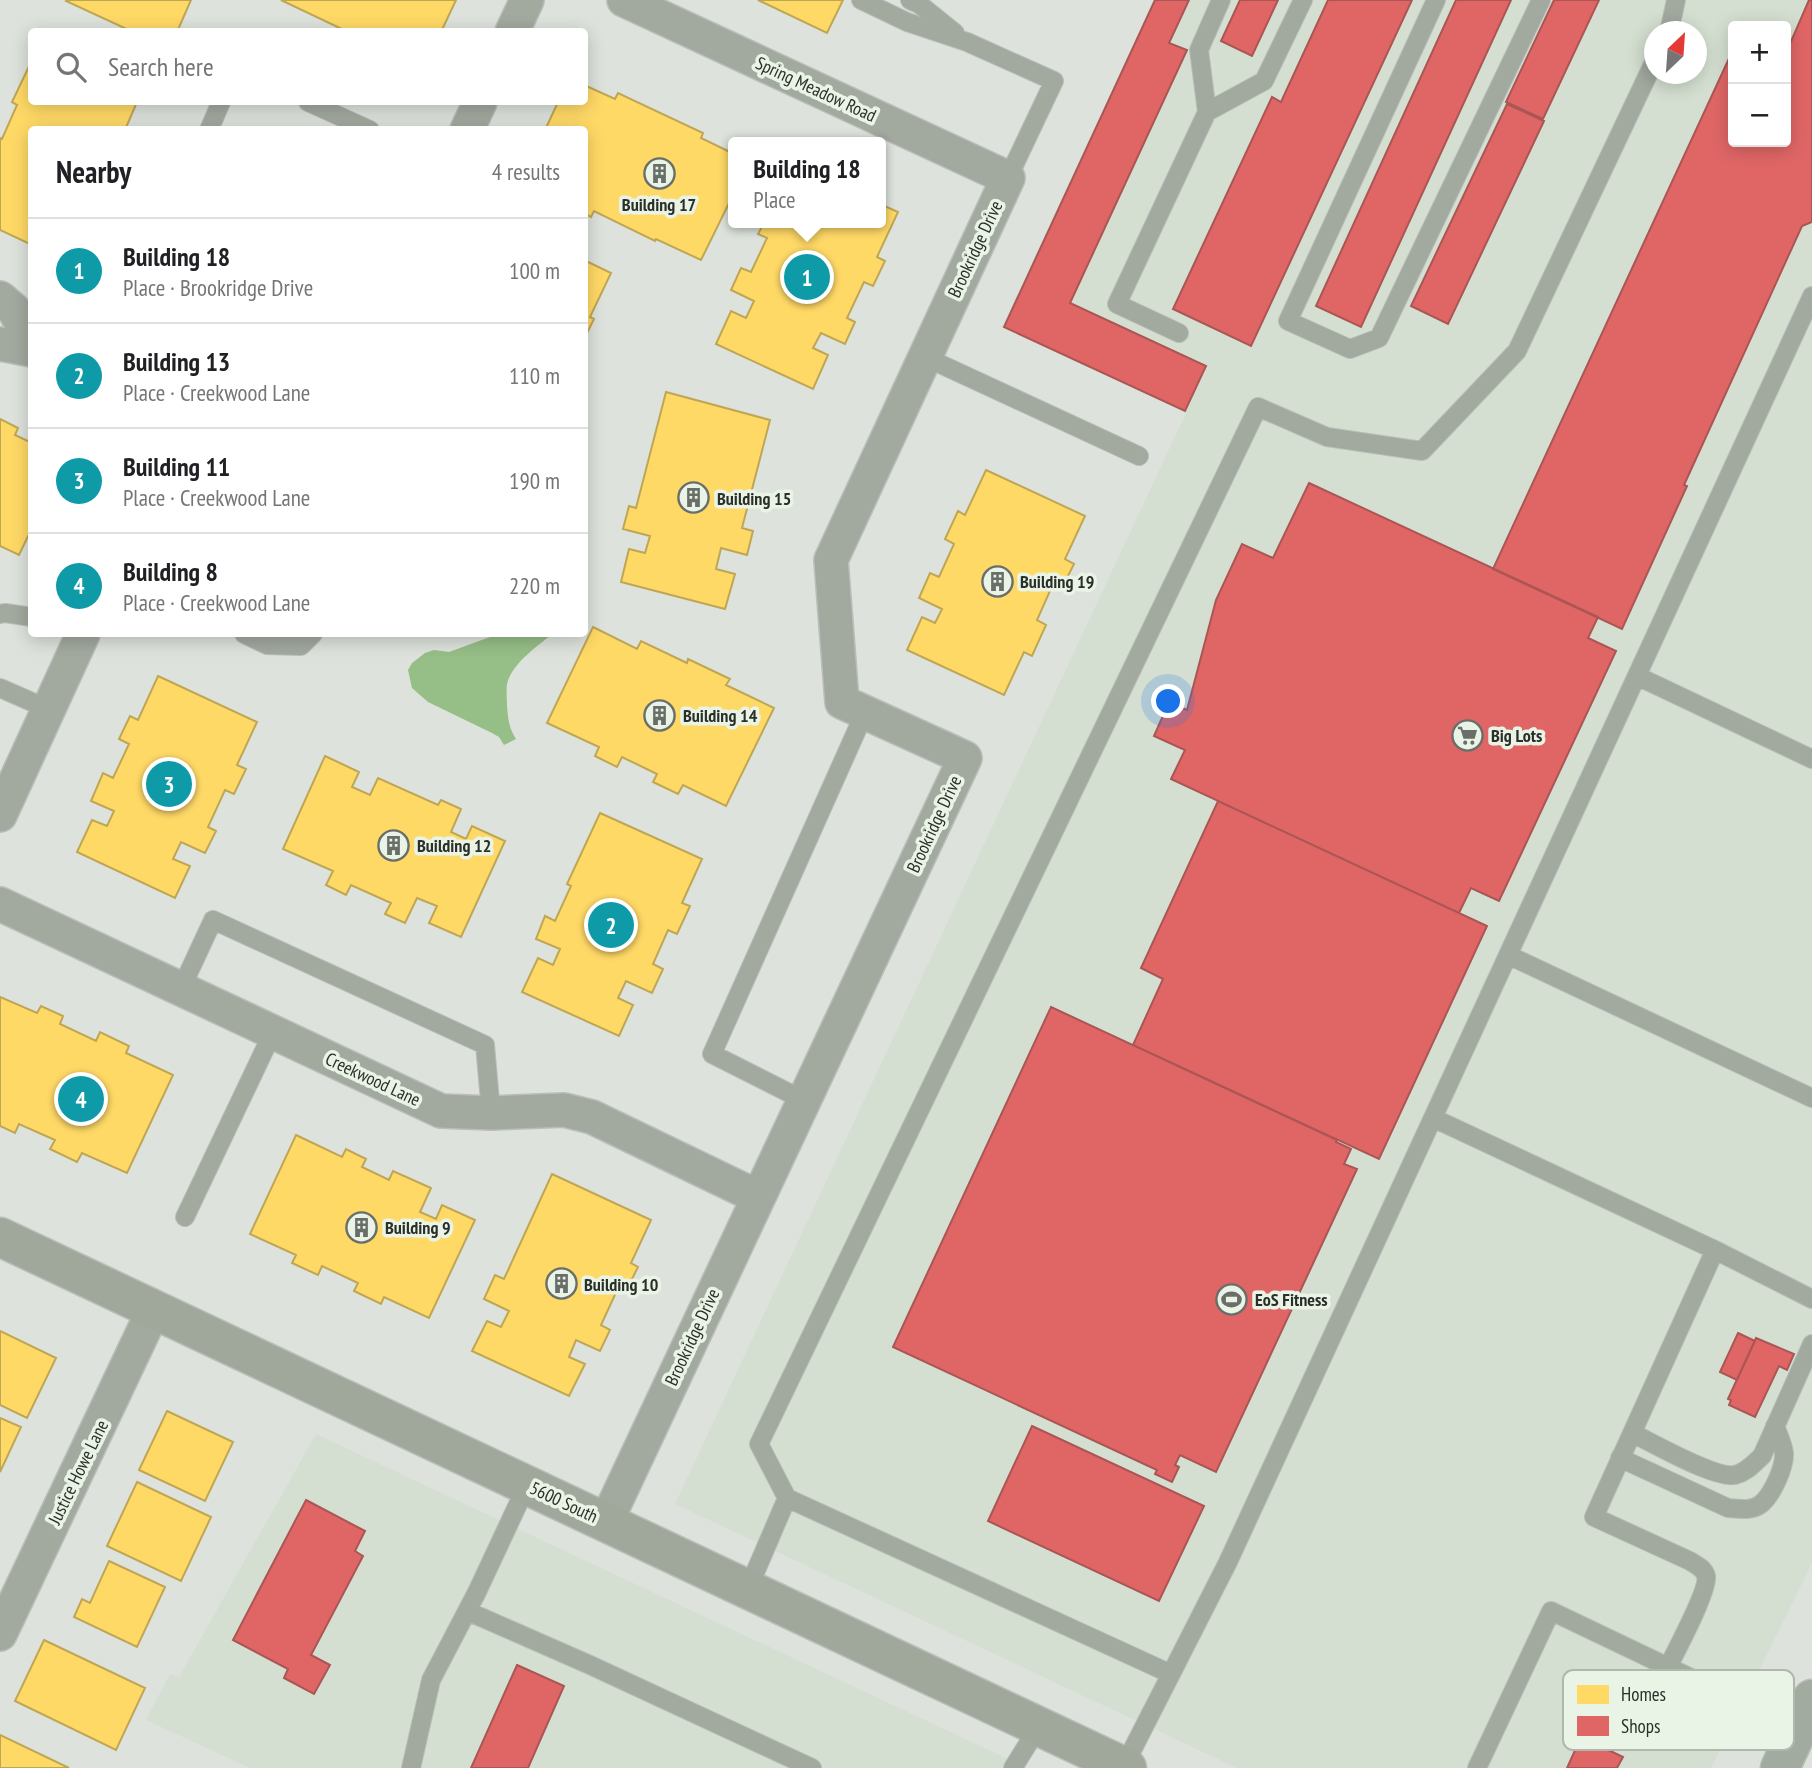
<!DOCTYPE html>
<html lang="en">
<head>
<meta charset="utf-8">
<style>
	:root { --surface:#fff; --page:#f6f6f6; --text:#202124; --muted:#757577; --line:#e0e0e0; --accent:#696e68 }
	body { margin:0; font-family:"PT Sans Narrow",sans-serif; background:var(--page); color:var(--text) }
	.controls { position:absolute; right:21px; top:21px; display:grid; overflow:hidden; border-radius:7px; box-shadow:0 4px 18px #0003 }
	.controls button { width:63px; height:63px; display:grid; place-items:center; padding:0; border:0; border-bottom:2px solid var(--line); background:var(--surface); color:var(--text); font:35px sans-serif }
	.compass { position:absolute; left:1644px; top:21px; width:63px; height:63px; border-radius:50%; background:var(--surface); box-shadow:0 4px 18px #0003; rotate:25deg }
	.you { position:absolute; left:1169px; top:702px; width:24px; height:24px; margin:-18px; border:5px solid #fff; border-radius:50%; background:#1a73e8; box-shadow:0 0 0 10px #1a73e833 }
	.badge { display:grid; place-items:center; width:46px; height:46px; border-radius:50%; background:var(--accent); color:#fff; font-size:23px; font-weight:700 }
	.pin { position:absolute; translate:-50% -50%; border:4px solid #fff; box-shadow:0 2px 7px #0006 }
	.popup { position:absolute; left:728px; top:137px; width:158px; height:91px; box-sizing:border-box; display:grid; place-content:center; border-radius:7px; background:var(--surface); filter:drop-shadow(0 2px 5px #0005); font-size:23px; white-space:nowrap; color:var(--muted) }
	.popup b { font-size:26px; color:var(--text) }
	.popup::after { content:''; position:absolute; left:50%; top:100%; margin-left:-14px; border:14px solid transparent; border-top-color:var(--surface) }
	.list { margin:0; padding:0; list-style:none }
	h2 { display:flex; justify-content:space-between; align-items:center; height:91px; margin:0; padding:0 28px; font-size:30px }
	h2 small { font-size:23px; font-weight:400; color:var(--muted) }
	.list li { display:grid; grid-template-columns:46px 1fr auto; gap:21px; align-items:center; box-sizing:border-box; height:105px; padding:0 28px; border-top:2px solid var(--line) }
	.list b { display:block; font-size:26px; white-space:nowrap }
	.list p { margin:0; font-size:23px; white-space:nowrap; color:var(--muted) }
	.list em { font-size:23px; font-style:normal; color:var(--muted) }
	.icon { flex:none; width:38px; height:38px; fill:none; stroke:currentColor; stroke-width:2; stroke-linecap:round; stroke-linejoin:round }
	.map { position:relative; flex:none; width:1812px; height:1768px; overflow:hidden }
	.search { position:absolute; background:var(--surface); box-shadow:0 4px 18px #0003; left:28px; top:28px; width:560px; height:77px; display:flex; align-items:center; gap:18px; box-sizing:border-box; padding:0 24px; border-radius:7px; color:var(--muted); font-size:26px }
	.panel { position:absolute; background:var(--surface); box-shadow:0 4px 18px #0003; left:28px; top:126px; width:560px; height:511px; border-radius:7px }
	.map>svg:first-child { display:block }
	.built { fill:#d4dfd1; fill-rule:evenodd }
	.water { fill:#96be87 }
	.homes { fill:#ffd966; stroke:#bfa654; stroke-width:2 }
	.shops { fill:#e06666; stroke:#aa5654; stroke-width:2 }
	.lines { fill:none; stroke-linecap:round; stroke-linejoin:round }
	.service-casing { stroke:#babdb9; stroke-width:20 }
	.minor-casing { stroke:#babdb9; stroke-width:36 }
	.secondary-casing { stroke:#babdb9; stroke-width:41 }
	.primary-casing { stroke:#babdb9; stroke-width:41 }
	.service { stroke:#a2a99f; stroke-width:18 }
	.minor { stroke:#a2a99f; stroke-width:33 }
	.secondary { stroke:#a0a89c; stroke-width:38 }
	.primary { stroke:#a2ab9f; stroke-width:38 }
	.labels { text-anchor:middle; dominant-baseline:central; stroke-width:7; stroke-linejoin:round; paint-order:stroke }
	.street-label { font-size:18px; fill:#2b2f2a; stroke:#e9f3e6 }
	.poi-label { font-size:18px; font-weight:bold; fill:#2b2f2a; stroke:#e9f3e6; text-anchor:start }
	.key { fill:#e9f3e6; stroke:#b0b8ae; stroke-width:2 }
	.key-label { font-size:19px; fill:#2b2f2a }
</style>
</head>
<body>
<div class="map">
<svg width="1812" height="1768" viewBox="0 0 1812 1768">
	<rect width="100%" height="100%" fill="#dde2dc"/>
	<path class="built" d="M1154,0H1812V1563L1711,1768H1237L675,1504L1186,413L1002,327ZM1733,26H1786V142H1733ZM1654,32H1696V74H1654Z
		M316,1434L1027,1768H250L146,1720L170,1674L179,1677Z"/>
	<path class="water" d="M491,634H552C537,647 512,663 507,684C506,691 507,698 507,706C508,719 509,728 516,739L504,745L499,737L492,733L428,702L412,688L408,670L412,663L425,653L434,650L449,652L490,637Z"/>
	<path class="homes" d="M67,0H191L177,32H133L66,1Z
		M281,0H456L441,32H348Z
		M758,0H843L827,33Z
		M32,60V102H137L125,130H32V245L0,230V138L2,139L17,105L12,102Z
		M584,85L615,99L618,93L703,133L701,138L734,154V193L701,260L656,239L655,241L594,211L591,217L584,213V130H545L558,102H584Z
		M880,204L898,212L877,257L885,261L873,286L864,282L847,318L855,322L845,344L821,333L813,348L828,355L813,389L716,344L731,311L746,318L754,301L731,290L741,268L751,272L767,238L758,234L764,223H880Z
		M584,260L611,273L590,317L594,319L584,339Z
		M666,392L770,420L742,528L753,531L747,555L721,548L716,569L735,574L725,609L621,582L629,549L645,553L650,536L623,529L629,506L636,508Z
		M0,419L18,428L15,435L32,443V528L19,555L0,546Z
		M986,470L1085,516L1065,559L1074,564L1062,588L1053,584L1037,620L1046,625L1032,656L1024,652L1004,695L907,650L922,617L935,623L942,609L919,598L930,573L939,577L954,544L945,539L958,511L965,515Z
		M593,627L637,649L641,641L687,663L688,659L730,679L726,685L774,708L726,806L683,785L678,794L653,782L657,774L622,757L617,767L595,756L599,747L547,723Z
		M158,676L257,722L237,765L246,769L234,794L225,790L208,827L216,831L205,853L181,842L173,859L190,866L175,898L77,852L92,820L107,826L114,811L91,801L103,773L113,778L129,744L119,739L130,716L138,720Z
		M325,756L359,772L352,787L370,795L378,778L438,805L441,800L461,809L451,832L466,839L472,826L505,841L461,937L429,923L437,906L417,898L405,923L385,914L391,903L351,885L346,895L326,885L333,871L283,849Z
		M600,813L702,859L682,903L690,906L677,934L668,930L653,964L663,969L652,993L626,981L618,998L633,1005L619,1036L522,992L538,958L553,965L560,949L536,939L545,916L555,921L571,886L567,884Z
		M0,997L37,1013L41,1006L63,1016L60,1024L96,1041L100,1032L129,1046L126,1053L173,1075L127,1173L82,1153L77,1162L50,1149L55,1140L19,1124L15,1133L0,1126Z
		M296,1135L342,1157L346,1149L366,1159L362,1167L389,1180L393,1171L431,1188L420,1212L436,1219L442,1205L475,1220L429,1318L384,1297L381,1304L354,1291L358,1283L322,1266L318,1275L292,1263L296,1255L250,1234Z
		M552,1174L651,1220L631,1263L638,1267L626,1291L618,1288L601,1325L610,1330L600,1351L576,1340L569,1357L585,1364L569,1396L472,1351L487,1321L501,1327L509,1311L484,1299L495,1275L504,1279Z
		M0,1331L56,1358L27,1418L0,1405Z
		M167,1411L233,1442L205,1501L139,1470Z
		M0,1418L21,1427L0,1472Z
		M137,1482L211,1517L181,1581L107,1546Z
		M109,1561L165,1587L137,1647L74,1617L82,1599L90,1603Z
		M44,1640L145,1688L116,1750L15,1701Z
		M0,1735L69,1768H0Z"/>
	<path class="shops" d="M1155,0H1189L1169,43L1187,50L1070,303L1206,366L1185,411L1004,327Z
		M1240,0H1278L1252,56L1221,41Z
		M1328,0H1412L1251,346L1173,309L1272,97L1281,102Z
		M1456,0H1511L1361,327L1316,306Z
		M1554,0H1599L1543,119L1506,102Z
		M1809,0H1812V222L1802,226L1684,485L1687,486L1622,629L1493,569L1732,52L1733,142H1786V53Z
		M1507,104L1544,121L1448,324L1411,306Z
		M1309,483L1598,617L1588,638L1616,651L1499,901L1471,888L1459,913L1171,779L1185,750L1154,736L1169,702L1187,710L1216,600L1242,544L1273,558Z
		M1218,801L1487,926L1379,1159L1133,1045L1163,979L1141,968Z
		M1051,1007L1337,1140L1336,1142L1351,1149L1344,1164L1357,1169L1216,1472L1180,1455L1175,1465L1179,1467L1172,1482L1155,1474L1157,1470L893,1347Z
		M1738,1333L1755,1341L1737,1380L1720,1372Z
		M1756,1338L1794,1354L1787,1370L1779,1366L1755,1417L1729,1405L1731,1400L1728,1399Z
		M1032,1426L1204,1506L1159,1601L988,1521Z
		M306,1500L365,1531L355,1551L363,1556L311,1655L330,1665L314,1694L284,1678L288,1669L233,1640Z
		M517,1665L564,1686L528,1768H471Z
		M1581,1737L1623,1757L1617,1768H1567Z"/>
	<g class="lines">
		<defs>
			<path id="service" d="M861,0L907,22L967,42L1054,81L1008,178
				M910,0L919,4L955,33
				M1221,0L1199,50L1207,112L1264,81L1303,0
				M1436,0L1288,321L1350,349L1379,338L1541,0
				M1669,32L1676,0
				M308,102L370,130
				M209,130L221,102
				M1179,333L1117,304L1207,112
				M925,357L1139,456
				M0,614L5,613L32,617
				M244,634L267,645L301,646L313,634
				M1637,676L1812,759
				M0,688L48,709
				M1508,955L1812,1098
				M181,989L213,920L485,1045L491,1113
				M805,1101L712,1054L865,712
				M1433,1118L1715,1250L1812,1299
				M185,1217L273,1032
				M1632,1433C1653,1443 1715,1479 1735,1475C1747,1472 1754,1463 1762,1456L1812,1344
				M1620,1458L1728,1508C1739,1509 1752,1511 1761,1504C1772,1495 1785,1467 1784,1453C1783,1444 1778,1434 1775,1426
				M787,1498L1171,1674L1124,1766
				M748,1589L787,1498L759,1444L1258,407L1327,437L1422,451L1517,351L1654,62
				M467,1611L590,1665L812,1768
				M1668,1667C1676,1651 1709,1589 1706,1576C1704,1568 1696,1565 1690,1561L1594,1517L1715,1250
				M1171,1674L1228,1562L1812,296
				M411,1768L431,1680L477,1592L527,1485
				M1013,1768L1039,1726
				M1477,1768L1551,1611L1798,1729"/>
			<path id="minor" d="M512,32L527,0
				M467,130L480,102
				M0,298L14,310L32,341
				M0,344L32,350
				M0,815L83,634
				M0,904L441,1111L491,1113L564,1110L592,1117L758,1197
				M606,1522L965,758L842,702L831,560L1008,178L624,0
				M0,1634L154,1309"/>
			<path id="secondary" d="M0,1237L1127,1768"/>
			<path id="primary" d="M1780,1768L1812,1699"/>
		</defs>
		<use href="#service" class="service-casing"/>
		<use href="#minor" class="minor-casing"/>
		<use href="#secondary" class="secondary-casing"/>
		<use href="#primary" class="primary-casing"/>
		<use href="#service" class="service"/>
		<use href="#minor" class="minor"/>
		<use href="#secondary" class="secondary"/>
		<use href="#primary" class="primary"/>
	</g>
	<defs>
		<symbol id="building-ring" viewBox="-11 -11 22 22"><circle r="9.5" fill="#e9f3e6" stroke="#696e68" stroke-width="1.5"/><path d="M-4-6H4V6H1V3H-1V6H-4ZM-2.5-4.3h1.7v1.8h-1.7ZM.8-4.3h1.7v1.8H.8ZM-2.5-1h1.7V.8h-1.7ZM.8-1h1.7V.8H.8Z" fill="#696e68"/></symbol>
		<symbol id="supermarket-ring" viewBox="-11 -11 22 22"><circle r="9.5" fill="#e9f3e6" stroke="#696e68" stroke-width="1.5"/><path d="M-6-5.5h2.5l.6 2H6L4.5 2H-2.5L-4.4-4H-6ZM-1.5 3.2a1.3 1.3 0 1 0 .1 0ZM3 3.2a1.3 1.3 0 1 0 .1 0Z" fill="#696e68"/></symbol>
		<symbol id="stadium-ring" viewBox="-11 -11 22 22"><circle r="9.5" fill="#e9f3e6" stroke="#696e68" stroke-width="1.5"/><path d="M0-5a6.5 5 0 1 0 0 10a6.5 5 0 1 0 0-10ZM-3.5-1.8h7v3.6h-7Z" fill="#696e68"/></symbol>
	</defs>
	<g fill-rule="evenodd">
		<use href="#building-ring" x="642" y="156" width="35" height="35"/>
		<use href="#building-ring" x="676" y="480" width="35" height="35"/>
		<use href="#building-ring" x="980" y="564" width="35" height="35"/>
		<use href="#building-ring" x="642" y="698" width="35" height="35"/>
		<use href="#supermarket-ring" x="1450" y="718" width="35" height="35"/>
		<use href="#building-ring" x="376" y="828" width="35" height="35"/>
		<use href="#building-ring" x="344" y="1210" width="35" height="35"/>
		<use href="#building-ring" x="544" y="1266" width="35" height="35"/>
		<use href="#stadium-ring" x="1214" y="1282" width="35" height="35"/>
	</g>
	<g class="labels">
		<g class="street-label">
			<text transform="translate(816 89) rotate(25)">Spring Meadow Road</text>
			<text transform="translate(975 249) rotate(-65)">Brookridge Drive</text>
			<text transform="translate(934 824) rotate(-65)">Brookridge Drive</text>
			<text transform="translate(373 1079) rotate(25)">Creekwood Lane</text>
			<text transform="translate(692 1337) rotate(-65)">Brookridge Drive</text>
			<text transform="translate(78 1472) rotate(-64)">Justice Howe Lane</text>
			<text transform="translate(564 1502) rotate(25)">5600 South</text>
		</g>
		<g class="poi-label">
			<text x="659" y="204" text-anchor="middle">Building 17</text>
			<text x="717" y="498">Building 15</text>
			<text x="1020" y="581">Building 19</text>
			<text x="683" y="715">Building 14</text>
			<text x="1491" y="735">Big Lots</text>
			<text x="417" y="845">Building 12</text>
			<text x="385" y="1227">Building 9</text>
			<text x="584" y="1284">Building 10</text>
			<text x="1255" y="1299">EoS Fitness</text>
		</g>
	</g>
	<rect x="1563" y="1670" width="231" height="80" rx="10" class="key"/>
	<rect x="1577" y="1685" width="32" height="19" fill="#ffd966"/>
	<rect x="1577" y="1716" width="32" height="20" fill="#e06666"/>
	<g class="key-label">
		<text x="1621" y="1701">Homes</text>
		<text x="1621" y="1733">Shops</text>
	</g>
</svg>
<div class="controls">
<button>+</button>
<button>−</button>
</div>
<svg class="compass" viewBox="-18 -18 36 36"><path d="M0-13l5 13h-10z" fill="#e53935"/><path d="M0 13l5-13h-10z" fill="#757577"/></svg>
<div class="you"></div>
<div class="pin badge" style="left:807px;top:277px;background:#0f9aa8">1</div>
<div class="popup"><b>Building 18</b>Place</div>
<div class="pin badge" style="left:611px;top:925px;background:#0f9aa8">2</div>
<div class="pin badge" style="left:169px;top:784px;background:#0f9aa8">3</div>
<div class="pin badge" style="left:81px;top:1099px;background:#0f9aa8">4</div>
<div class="search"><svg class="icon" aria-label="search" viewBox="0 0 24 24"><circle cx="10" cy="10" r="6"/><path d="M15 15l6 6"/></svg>Search here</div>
<section class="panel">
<h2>Nearby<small>4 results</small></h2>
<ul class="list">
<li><span class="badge" style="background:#0f9aa8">1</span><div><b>Building 18</b><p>Place · Brookridge Drive</p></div><em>100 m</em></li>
<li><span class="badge" style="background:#0f9aa8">2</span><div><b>Building 13</b><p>Place · Creekwood Lane</p></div><em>110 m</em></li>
<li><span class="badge" style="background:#0f9aa8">3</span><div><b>Building 11</b><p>Place · Creekwood Lane</p></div><em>190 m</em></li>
<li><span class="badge" style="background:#0f9aa8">4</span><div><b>Building 8</b><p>Place · Creekwood Lane</p></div><em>220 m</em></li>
</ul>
</section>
</div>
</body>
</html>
